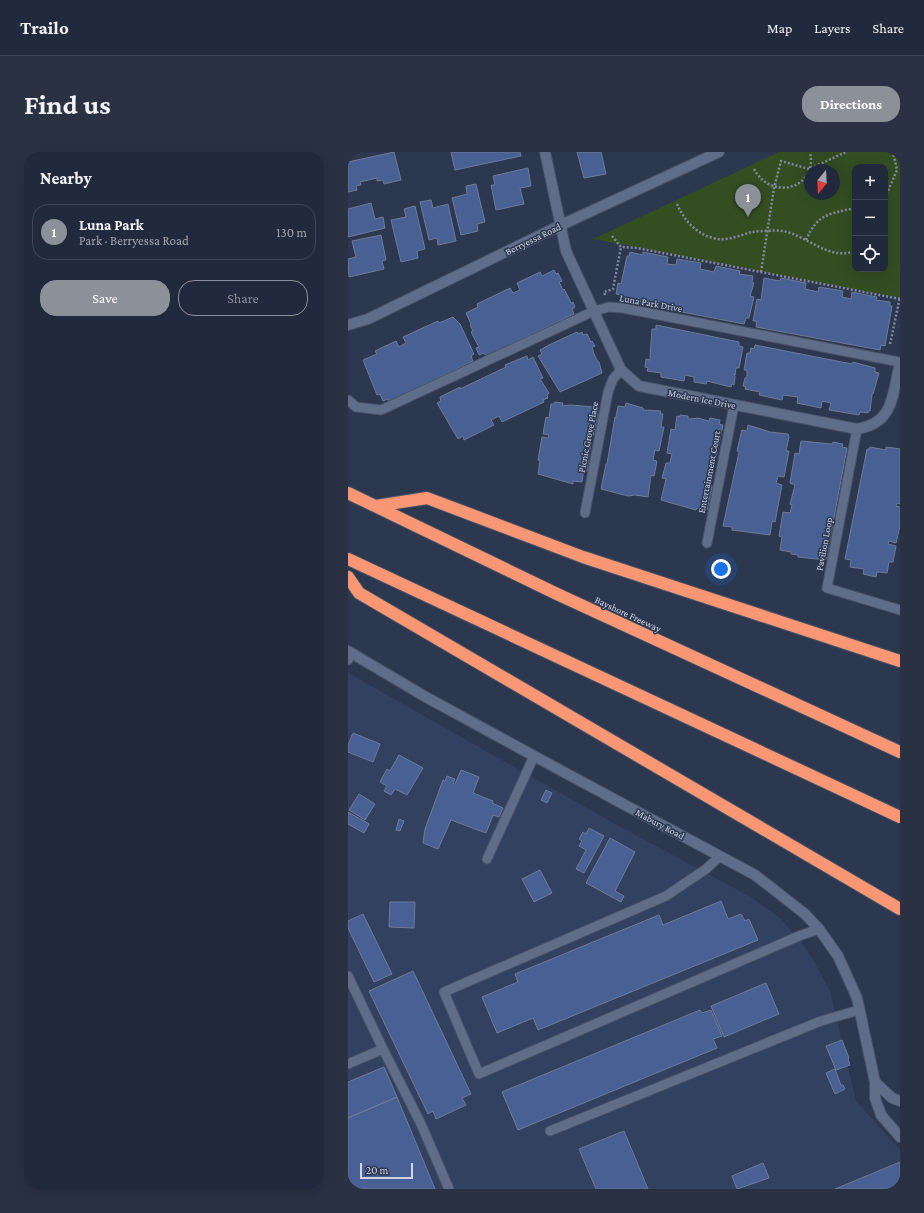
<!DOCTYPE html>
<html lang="en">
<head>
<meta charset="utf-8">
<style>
	:root { --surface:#21293c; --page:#293143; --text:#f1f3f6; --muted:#a2a6af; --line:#3e4556; --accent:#8c9099 }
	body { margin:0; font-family:"Crimson Pro",serif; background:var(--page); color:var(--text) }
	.controls { position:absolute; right:12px; top:12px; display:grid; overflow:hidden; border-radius:8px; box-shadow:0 4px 16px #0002 }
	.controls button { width:36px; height:36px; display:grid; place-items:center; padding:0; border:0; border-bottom:1px solid var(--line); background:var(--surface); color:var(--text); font:20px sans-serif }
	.compass { position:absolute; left:456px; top:12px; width:36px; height:36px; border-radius:50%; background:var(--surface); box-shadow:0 4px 16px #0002; rotate:198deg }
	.scale { position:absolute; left:12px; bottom:10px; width:53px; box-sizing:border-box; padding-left:4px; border:2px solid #ced6e6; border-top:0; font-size:11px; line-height:14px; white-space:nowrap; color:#ced6e6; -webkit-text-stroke:3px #2c3750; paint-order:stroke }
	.you { position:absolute; left:373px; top:417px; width:14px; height:14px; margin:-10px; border:3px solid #fff; border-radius:50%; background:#1a73e8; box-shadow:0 0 0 6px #1a73e833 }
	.badge { display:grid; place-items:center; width:26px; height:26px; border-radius:50%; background:var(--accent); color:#fff; font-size:13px; font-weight:700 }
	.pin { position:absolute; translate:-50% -33px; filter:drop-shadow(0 1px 2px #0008) }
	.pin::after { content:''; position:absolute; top:21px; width:14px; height:12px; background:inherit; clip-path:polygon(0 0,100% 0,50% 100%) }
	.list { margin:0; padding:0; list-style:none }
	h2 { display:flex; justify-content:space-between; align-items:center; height:52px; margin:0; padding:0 16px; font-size:17px }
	h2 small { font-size:13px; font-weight:400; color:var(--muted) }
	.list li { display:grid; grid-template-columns:26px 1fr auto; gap:12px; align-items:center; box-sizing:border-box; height:56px; margin:0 8px 8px; padding:0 8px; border:1px solid var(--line); border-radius:16px }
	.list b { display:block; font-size:15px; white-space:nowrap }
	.list p { margin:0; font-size:13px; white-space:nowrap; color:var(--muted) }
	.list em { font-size:13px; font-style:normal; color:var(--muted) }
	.actions { display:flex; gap:8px; padding:12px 16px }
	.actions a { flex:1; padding:9px 0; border:1px solid var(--accent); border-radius:16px; text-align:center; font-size:14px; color:var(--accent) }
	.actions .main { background:var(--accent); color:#fff }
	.icon { flex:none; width:22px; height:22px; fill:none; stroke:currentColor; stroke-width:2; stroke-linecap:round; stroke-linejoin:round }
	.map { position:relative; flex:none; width:552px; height:1037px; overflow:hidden; border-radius:16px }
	header { display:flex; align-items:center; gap:24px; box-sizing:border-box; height:56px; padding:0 20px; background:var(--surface); border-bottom:1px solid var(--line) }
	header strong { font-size:19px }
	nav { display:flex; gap:22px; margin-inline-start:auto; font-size:14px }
	.intro { display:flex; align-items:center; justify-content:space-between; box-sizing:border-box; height:96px; padding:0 24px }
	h1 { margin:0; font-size:28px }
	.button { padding:10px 18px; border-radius:16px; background:var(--accent); color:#fff; font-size:14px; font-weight:700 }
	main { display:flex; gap:24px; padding:0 24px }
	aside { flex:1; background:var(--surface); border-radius:16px; box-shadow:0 4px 16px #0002 }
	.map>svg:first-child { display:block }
	.built { fill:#334160 }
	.green { fill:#344d21; fill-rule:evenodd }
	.building { fill:#486093; stroke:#6d7b97 }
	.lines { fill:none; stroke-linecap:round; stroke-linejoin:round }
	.lane-casing { stroke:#485267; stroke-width:11 }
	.street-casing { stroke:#485267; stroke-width:12 }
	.secondary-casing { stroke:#485267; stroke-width:12 }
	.highway-casing { stroke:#485267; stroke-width:14 }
	.path { stroke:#818a9f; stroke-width:2.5; stroke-dasharray:2 2; stroke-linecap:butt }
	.lane { stroke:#5f6d88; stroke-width:9 }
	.street { stroke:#5f6d88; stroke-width:10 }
	.secondary { stroke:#5f6d88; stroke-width:10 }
	.highway { stroke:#f99673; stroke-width:12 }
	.labels { text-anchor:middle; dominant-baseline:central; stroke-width:3; stroke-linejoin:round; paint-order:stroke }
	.street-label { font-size:10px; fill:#ced6e6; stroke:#2c3750 }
</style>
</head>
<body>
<header>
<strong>Trailo</strong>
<nav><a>Map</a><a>Layers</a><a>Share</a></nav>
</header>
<div class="intro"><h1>Find us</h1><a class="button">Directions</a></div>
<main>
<aside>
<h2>Nearby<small></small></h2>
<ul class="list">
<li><span class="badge">1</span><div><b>Luna Park</b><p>Park · Berryessa Road</p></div><em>130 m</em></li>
</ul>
<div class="actions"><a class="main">Save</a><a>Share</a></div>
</aside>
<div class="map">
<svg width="552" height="1037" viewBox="0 0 552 1037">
	<rect width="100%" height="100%" fill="#2c3750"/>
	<path class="built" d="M0,521L269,673L403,745L432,766L453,790L466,809L482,839L508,949L552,998V1037H0Z"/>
	<path class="green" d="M431,0H552V146L245,87ZM507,15H537V117H507ZM462,18H486V42H462Z"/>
	<path class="building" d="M46,0L53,28L36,32L35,28L29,29V26L12,30L13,33L8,34L9,38L0,40V10Z
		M103,0H172L173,4L107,18Z
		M229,0H253L258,22L236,26Z
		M180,16L183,34L172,36L176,52L148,58L143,33H147L145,24Z
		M128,32L137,70L129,72L130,79L113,83L104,46L119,42L118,34Z
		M83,48L85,56L100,52L108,89L90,93L89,86L81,88L72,50Z
		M23,51L27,67L35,65L37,76L0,85V57Z
		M67,54L77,97L69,99L70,106L53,110L43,68L58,65L56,57Z
		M33,83L38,108L34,109L36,117L1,125L0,107L8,105L4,89Z
		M282,100L295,103V100L320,105L319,112L328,113L329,107L353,111L352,117L366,120L368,114L392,119L391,122L405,124L404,130L406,131L402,144L406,145L401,166H398L396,172L272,148L273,143L268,142L270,131L273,132L279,104H281Z
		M206,118L208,122L210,121L214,129L211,130L215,138L216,137L224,152L225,150L227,155L224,157L226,162L138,204L136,201L131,203L128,196L131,195L123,180L125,179L122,173L123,172L118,161L130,155L129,152L162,136L165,141L172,138L169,131L192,120L194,124Z
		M416,126L432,129L433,126L458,131L457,137L470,140L471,135L495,139L494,145L503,147L504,140L529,145L528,148L542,150V154H544L537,194L533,193L532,198L408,175L409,169H405L409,147L413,148Z
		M105,165L112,172L126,202L123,204L125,209L41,249L40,247L35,249L32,242L29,243L15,208L29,202L27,199L48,189L51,195L58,191L55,185L90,169L91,171Z
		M308,173L391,190V194L395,195L391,216H388L387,223L386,222L387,224L386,233L384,232L383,235L359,229L358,232L346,230V225L337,223L336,229L313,225V221L299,219L300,216L297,215L298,207L302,208V205L304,177H308Z
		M229,180L230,182L234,180L235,183L239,182L243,190L244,189L247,194L244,195L246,202L250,210H251L254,221L212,240L190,204L194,202L192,198L201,193Z
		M407,193L504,212L505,210L527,216V220L531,221L525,242H524L522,259H520V261L512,260L511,263L481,258L483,251L474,249L473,256L449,251L450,245L435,243L434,248L411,243L412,240L397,237L398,235L395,234L397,226L399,225V218H396L399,201H402L403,196L406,197Z
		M179,204L180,208L185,205L195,226L192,227L201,241L199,243L200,246L195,248L196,250L154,270L151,264L143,268L146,273L116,288L115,284L110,287L89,251L93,249L92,245L112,235V237L158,215L157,213Z
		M207,250L215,251L214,254L223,253L246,255L245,260L250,261L245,284L244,283L239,319L235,322L234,330L225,329V332L190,322L192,309L190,308L194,285L200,286L201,283L195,282L198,265L201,266L203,252H206Z
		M278,251L295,256V258L313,259L312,262H315L313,275H316L311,299L307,298L305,308L309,309L306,324L303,323L300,345L287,343L280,344L253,337L258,312H259L267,265H268L270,254L277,255Z
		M332,263L340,264V267H342L350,266L361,269L362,266L372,268L371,272L375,273L362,333L364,334L359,358L349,356L348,358L313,348L318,327L314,326L318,311H322L324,302L319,301L323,277L327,278L329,264L332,265Z
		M400,273L422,280L440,282L441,285L438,299H441L436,325L430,324L428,331L434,333L427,370L424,369L422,383L384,378V375L375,374L391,300L389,299L392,286L394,278L399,279Z
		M453,289L484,292L485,290L495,292L494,295L499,296L478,408L450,405V403L443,402V400L432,398L434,385L431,384L435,360L442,361L444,353L442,352L447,333L442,331L447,301L451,302Z
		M522,295L538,298V295L552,297V352L549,351L548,354L552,355V374L548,391L541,389L540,392L548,394L545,410H541L539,421L529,420L528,425L515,422L516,417L502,415L503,408L497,407L519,297H521Z
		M5,581L32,592L25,610L0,600V593Z
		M51,603L75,616L59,643L47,637L43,643L36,639L39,634L32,630L39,617L42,619Z
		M113,618L131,625L125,641L145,649L144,651L155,656L151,665L145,663L138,681L103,668L90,697L75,691L77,677L95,628L97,629L99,624L107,627L105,631L107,632Z
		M198,638L204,641L199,651L193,648Z
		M11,642L27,652L17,668L1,658Z
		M0,660L21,672L16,681L0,672Z
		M51,667L56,669L52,679L48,678Z
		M241,676L256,684L236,721L228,717L238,698L231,694L234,689L231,687L235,680L238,682Z
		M262,686L287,700L267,739L276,744L273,750L238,731Z
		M192,718L204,741L186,750L174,727Z
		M373,749L380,767L393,762L397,769L401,767L410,788L190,878L185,866L149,881L134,845L170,830L167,822L311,763L315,773Z
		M42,750H67L66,776L41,775Z
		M15,762L44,822L26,830L0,776V769Z
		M65,819L123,942L114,946L118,953L88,967L85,959L80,962L21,839Z
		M418,831L431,862L376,885L363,854Z
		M352,858L354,861L363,858L374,884L365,887L369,896L170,978L154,940Z
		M494,888L501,906L500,907L502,913L488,918L478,894Z
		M36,915L49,945L0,966V930Z
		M487,917L493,933H495L497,937L487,942L478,921Z
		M49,945L87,1037H0V966Z
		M276,979L300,1037H248L231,997Z
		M552,1010V1032L540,1037H487Z
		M415,1011L421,1026L389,1037L384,1024Z"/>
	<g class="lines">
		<defs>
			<path id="lane" d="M0,248L8,255L33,258L246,159L261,155L275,156L552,210
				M509,277L479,436L552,458
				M237,361L260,240L265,227L273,218
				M359,391L386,253
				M0,508L4,501
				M372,704L358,717L318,744L96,840L131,922L451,784L471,777
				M139,707L186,604
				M0,824L35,897L0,912
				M35,897L73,972L101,1037
				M202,979L473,869L511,858"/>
			<path id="street" d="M197,0L218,99L273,218L291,234L509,277C547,271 544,242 552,211"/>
			<path id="secondary" d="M0,173L20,167L211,74L371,0
				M0,499L76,544L186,604L407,723L457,762L471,777L490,804L509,846L527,930V946L533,963L552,985
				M527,930L544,946L552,949"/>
			<path id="highway" d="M0,341L209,442L552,600
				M28,354L79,346L235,405L552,509
				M0,407L552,665
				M0,425L11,441L552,757"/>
		</defs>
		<use href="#lane" class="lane-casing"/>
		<use href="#street" class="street-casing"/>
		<use href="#secondary" class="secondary-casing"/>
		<use href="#highway" class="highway-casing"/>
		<path class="path" d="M406,17C424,50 470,36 462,0
			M537,46L549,18L545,0
			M329,52C336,68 347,81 365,86C379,90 392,83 404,80C413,79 427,78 435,79C460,84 481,109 507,99
			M264,84L273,95L289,96L552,147
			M458,88C470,61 481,62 507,56
			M413,120L426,36L433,9L461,17L498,0
			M257,143L256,140L265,137L273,95
			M542,192L552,145"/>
		<use href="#lane" class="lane"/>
		<use href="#street" class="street"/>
		<use href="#secondary" class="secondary"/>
		<use href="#highway" class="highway"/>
	</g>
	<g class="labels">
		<g class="street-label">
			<text transform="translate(185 87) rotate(-26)">Berryessa Road</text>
			<text transform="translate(303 151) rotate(10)">Luna Park Drive</text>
			<text transform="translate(354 247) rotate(11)">Modern Ice Drive</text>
			<text transform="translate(240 285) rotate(-79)">Picnic Grove Place</text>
			<text transform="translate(361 320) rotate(-79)">Entertainment Court</text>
			<text transform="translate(476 392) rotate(-79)">Pavilion Loop</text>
			<text transform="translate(280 462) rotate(25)">Bayshore Freeway</text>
			<text transform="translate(312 672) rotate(28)">Mabury Road</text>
		</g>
	</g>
</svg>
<div class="controls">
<button>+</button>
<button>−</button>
<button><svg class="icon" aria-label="locate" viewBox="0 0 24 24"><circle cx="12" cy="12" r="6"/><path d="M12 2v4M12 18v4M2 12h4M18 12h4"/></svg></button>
</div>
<svg class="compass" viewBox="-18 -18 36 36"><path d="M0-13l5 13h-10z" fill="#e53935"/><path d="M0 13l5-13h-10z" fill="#a2a6af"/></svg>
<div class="scale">20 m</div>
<div class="you"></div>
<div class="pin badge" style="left:400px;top:65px">1</div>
</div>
</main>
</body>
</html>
